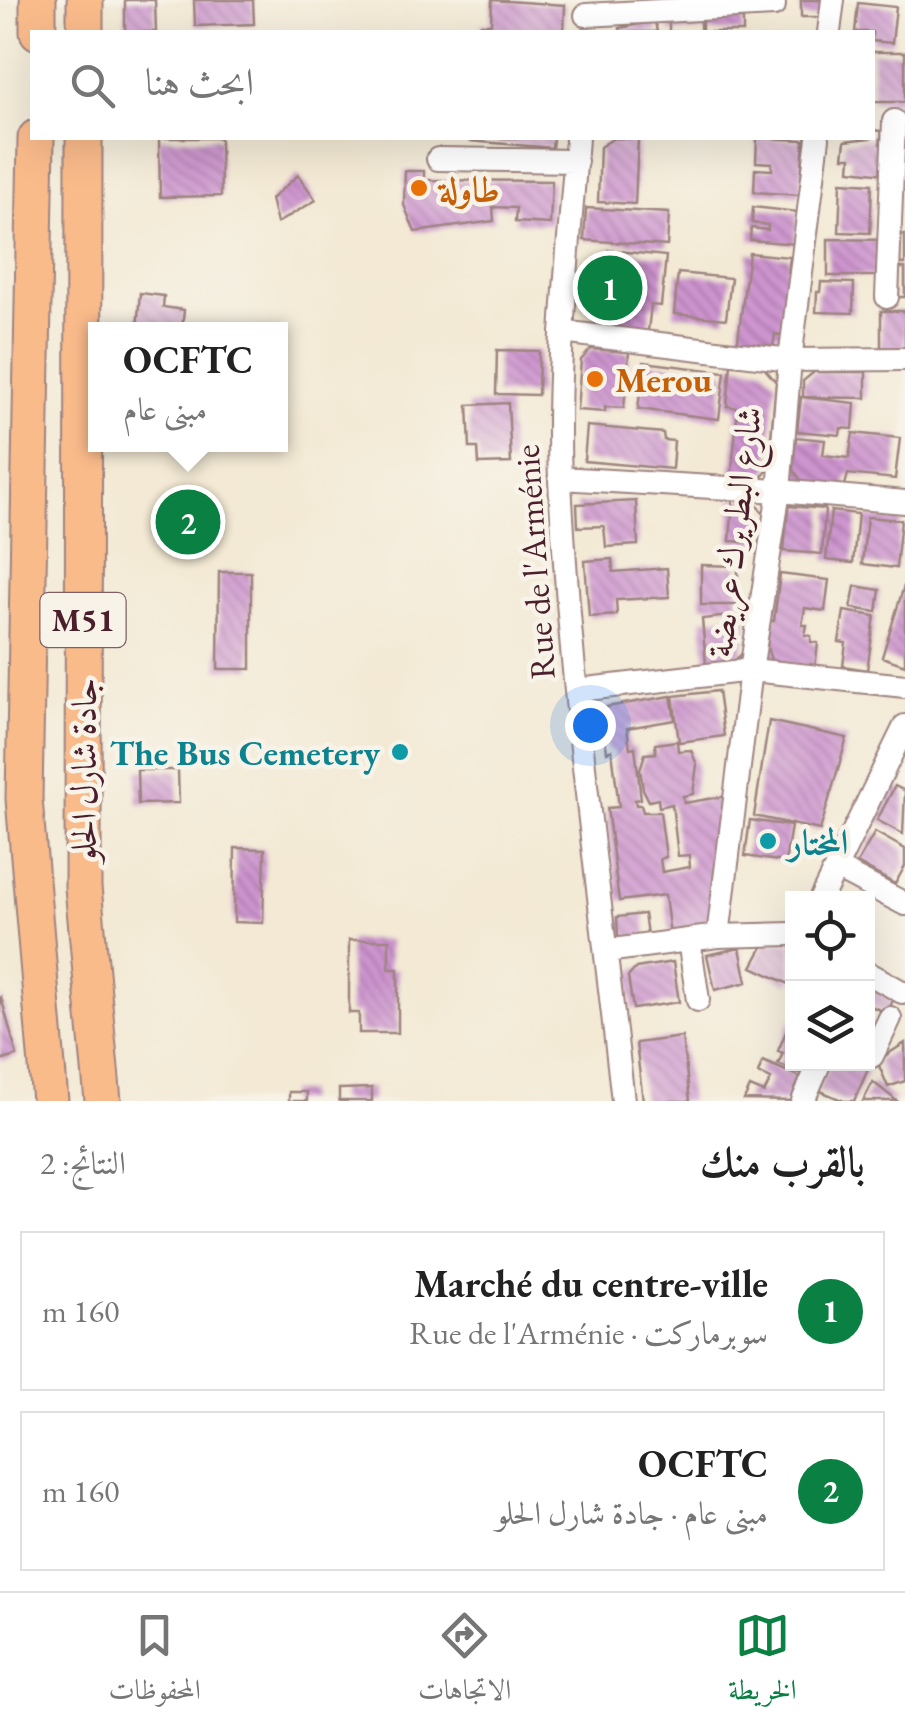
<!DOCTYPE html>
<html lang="ar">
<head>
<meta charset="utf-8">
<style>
	:root { --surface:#fff; --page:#f6f6f6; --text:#222; --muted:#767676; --line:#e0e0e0; --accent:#0b8043 }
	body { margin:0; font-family:"EB Garamond",Amiri,serif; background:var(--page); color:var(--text); direction:rtl }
	.controls { position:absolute; right:30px; bottom:30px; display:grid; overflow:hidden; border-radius:0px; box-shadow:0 10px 40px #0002 }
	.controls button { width:90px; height:90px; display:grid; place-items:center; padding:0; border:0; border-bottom:2px solid var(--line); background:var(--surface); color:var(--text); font:50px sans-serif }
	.you { position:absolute; left:590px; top:725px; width:35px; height:35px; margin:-25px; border:8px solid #fff; border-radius:50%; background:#1a73e8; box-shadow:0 0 0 15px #1a73e833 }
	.badge { display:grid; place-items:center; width:65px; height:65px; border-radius:50%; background:var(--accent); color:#fff; font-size:32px; font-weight:700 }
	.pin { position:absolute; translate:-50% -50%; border:5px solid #fff; box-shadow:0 2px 10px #0006 }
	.popup { position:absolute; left:88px; top:322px; width:200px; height:130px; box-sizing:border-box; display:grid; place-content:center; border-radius:0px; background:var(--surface); filter:drop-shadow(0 2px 8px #0005); font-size:32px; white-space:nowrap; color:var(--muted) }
	.popup b { font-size:38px; color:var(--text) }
	.popup::after { content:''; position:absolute; left:50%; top:100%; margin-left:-20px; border:20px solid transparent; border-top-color:var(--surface) }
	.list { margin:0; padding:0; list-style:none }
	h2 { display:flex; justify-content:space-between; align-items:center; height:130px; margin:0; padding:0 40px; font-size:42px }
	h2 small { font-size:32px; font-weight:400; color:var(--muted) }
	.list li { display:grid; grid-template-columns:65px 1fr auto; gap:30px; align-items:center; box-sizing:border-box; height:160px; margin:0 20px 20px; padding:0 20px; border:2px solid var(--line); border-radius:0px }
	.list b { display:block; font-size:38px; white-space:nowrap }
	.list p { margin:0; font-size:32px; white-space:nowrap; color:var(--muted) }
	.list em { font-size:32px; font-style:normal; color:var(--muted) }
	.icon { flex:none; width:55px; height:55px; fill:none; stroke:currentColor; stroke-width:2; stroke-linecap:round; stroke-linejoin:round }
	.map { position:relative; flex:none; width:905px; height:1101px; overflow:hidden; direction:ltr }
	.search { position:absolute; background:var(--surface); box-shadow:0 10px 40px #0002; left:30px; right:30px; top:30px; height:110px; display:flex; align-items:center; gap:25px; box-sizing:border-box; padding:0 35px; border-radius:0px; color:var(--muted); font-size:38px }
	.sheet { height:490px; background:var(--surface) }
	nav { display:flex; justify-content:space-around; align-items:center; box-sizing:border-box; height:140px; border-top:2px solid var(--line); background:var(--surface); font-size:28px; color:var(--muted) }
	nav a { display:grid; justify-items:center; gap:5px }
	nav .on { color:var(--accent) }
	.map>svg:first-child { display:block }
	.building { fill:url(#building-back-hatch) }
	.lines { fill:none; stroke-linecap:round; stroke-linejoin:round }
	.minor-casing { stroke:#9e8480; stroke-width:26 }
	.highway-casing { stroke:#9e8480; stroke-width:39 }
	.minor { stroke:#fff; stroke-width:22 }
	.highway { stroke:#fabb8b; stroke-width:35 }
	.food-dot { fill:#e8710a; stroke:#f7f3e8; stroke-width:4 }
	.culture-dot { fill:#0f9aa8; stroke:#f7f3e8; stroke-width:4 }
	.labels { text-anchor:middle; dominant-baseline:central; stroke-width:9; stroke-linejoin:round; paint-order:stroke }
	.shield { fill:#f7f3e8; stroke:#7e5f64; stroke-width:2.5 }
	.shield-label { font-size:32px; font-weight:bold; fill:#4a1f2b }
	.food-label { font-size:35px; font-weight:bold; fill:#c56008; stroke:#f7f3e8; text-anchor:start }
	.street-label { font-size:35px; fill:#4a1f2b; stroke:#f7f3e8 }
	.culture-label { font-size:35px; font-weight:bold; fill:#0d838f; stroke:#f7f3e8; text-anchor:end }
</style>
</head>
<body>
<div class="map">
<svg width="905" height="1101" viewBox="0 0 905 1101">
	<defs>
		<pattern id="building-back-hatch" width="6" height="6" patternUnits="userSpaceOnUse" patternTransform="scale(2.5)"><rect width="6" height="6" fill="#cd94cf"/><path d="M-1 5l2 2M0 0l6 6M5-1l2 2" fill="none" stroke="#a878a8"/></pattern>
	</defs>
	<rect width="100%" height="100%" fill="#f7f3e8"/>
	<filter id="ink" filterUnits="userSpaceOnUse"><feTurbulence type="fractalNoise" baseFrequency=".01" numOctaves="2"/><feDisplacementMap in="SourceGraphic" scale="20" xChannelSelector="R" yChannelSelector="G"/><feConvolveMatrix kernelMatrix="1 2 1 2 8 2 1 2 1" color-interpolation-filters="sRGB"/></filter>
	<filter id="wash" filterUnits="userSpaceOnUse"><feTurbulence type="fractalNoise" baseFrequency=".0048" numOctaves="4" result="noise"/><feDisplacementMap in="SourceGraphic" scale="40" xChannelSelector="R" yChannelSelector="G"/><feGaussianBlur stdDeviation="2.25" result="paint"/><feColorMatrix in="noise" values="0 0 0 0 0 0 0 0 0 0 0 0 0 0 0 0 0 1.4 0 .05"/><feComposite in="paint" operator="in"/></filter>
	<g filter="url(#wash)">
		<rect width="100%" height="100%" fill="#f3e9d4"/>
		<g id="blocks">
			<path class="building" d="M125,0H155L156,32H125Z
				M194,0H253L254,24L195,26Z
				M492,0L565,5L564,32H481V24H491Z
				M801,0H826V17H801Z
				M858,3L896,7L892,43L872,41V32H855Z
				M669,19L700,20V32H669Z
				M702,19H743V32H702Z
				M655,21L657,32H621L620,28Z
				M872,52H905V102H872Z
				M872,130L882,131L880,144L888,145L885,174L850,170L851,157H843L845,141L872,138Z
				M159,138H220L221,196L160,197Z
				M470,138H553L552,148L470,141Z
				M614,138L638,139L635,204L598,202L600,147Z
				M757,138L804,140L800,195L754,192L755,169L772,170V163L756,162Z
				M405,171H424V180L552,181L550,224L515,222L516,208L493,207L494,221L415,232L404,205Z
				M298,175L316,200L277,223L271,199Z
				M841,182L872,184L870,233L839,232Z
				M753,207L798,212L795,244L750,240L751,228L768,230V225L752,223Z
				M586,208L669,213L667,246L584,240Z
				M900,235H905V264H900Z
				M828,239L881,240V276H828Z
				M608,250L666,256L661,306L651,305L648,331L601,326Z
				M749,253L790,257L788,273L795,274L786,336L775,334L772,353L737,347Z
				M899,268H905V297H899Z
				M678,273L731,278L726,319L674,314Z
				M821,282L854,283L853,313L816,312L817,292H820Z
				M140,293L164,296L163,307L184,310L182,329H137Z
				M881,311H905V348L881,347Z
				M591,349L629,352L624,408L605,407V412L577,410L581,360Z
				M497,350L539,351L538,395L496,394Z
				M644,362L725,372L719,419L638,409Z
				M731,364L764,368L776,382L768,470L756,483L731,480L738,408L727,406Z
				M814,372H866V398L803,397V381Z
				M801,397L855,403L853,429L841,428L840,435L797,431Z
				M508,403L511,463L479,464L478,448H470L468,405Z
				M587,426L663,433L664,440L674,441L672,469L584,461Z
				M853,433L900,438L895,479L848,474L844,489L805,486L793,469L796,437L825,440L823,455L849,458Z
				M733,499L753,501L764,514L762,543L730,541Z
				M636,501L638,545L606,547L604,526L578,527L577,504Z
				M788,506L825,509L822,554L784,551Z
				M831,511L858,514L853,563L826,560Z
				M867,517L901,520L896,568L862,564Z
				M612,559L613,572L667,568L669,597L616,600L617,615L589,617L585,561Z
				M701,565L738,566V605H701Z
				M219,572H251V669H218Z
				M780,574L829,580L825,611L805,608L802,625H807L805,635L811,636V642L818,643L815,668L772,663L767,647L770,621H774Z
				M855,586L880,590L877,612L851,608Z
				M904,586H905V665L882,657Z
				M844,611L875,616L867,670L843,666L846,643L839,642Z
				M748,614L743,653L734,661L706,664L702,619Z
				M718,691L724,736L679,742L673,696Z
				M671,696L675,720L627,728L630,748L635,747L641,799L635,800L636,805H641L643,812H660L666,857L660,859L662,872L690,867L689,855L678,856L672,804L659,807L658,799L649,801L643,789L640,769L645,754L656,753L655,744L677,741L678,751L691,750L697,765L693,794L683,796L684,803L726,796L713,919L701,931L670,935L665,895L619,901L607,808L619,807L612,750L607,752L602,716L607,707Z
				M769,721L847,738L820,830L754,816Z
				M137,770H178L179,803L138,804Z
				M895,786L905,791L903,834L877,820Z
				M750,820L791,826L785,862L745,856Z
				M875,832L905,849V866L895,884L857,863Z
				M235,848L265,849L263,923L234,922Z
				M644,914L648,941L624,943L618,937L617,917Z
				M349,940H389V969H398V1033H359V1013H349Z
				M792,942V979L789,984L752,967L765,943Z
				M740,948L747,982L715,990L707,955Z
				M673,962L679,1002L633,1009L628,977L636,968Z
				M868,980L896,993L887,1013L868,1005Z
				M1,997L17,1056L0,1061V998Z
				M792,1017V1064H815L810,1077L778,1064L783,1053L778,1051Z
				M682,1037L690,1101H643L636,1043Z
				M905,1043V1081L888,1087L877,1061Z
				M763,1061L807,1080L798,1101L744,1100L750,1087L764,1093L771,1079L758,1073Z
				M830,1064H862L869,1067L854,1101H844L818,1090Z
				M873,1082L897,1101H863Z
				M372,1088V1101H339V1089Z
				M289,1092H307V1101H289Z"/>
		</g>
	</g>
	<g filter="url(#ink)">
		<use href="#blocks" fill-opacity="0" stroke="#9e8480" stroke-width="2.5"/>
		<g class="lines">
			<defs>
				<path id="minor" d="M586,15L774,5
					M829,32L833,0
					M577,138C569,251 555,366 560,480C570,687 600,895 623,1101
					M438,159L576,161
					M887,297L894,121
					M562,332L790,360L905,359
					M560,478L779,491L905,502
					M578,690L751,670L905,686
					M838,869L905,904
					M821,898L905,726
					M718,936L751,670L779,491L790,360L818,138
					M689,940L698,1000
					M606,951L718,936L792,934
					M868,973L902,992
					M872,1056L890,1018
					M803,1101L819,1064"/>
				<path id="highway" d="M38,32V0
					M85,32V0
					M36,138L24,799L50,1101
					M84,138L83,887L103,1101"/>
			</defs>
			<use href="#minor" class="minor-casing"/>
			<use href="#highway" class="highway-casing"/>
			<use href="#minor" class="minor"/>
			<use href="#highway" class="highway"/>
		</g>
	</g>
	<g class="food-dot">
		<circle cx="419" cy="188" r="10"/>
		<circle cx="595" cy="379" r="10"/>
	</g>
	<g class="culture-dot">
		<circle cx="400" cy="752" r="10"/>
		<circle cx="768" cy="841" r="10"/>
	</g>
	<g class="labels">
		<rect class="shield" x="40.5" y="593" width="85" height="54" rx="8"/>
		<g class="shield-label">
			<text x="83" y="620">M51</text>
		</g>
		<g class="food-label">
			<text x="439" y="188">طاولة</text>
			<text x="615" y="379">Merou</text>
		</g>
		<g class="street-label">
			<text transform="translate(734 532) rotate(-83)">شارع البطريرك عريضة</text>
			<text transform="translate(534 562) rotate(-94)">Rue de l'Arménie</text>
			<text transform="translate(83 770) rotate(-90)">جادة شارل الحلو</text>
		</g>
		<g class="culture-label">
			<text x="380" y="752">The Bus Cemetery</text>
			<text x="788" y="841" text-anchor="start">المختار</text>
		</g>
	</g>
</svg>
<div class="controls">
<button><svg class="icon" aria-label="locate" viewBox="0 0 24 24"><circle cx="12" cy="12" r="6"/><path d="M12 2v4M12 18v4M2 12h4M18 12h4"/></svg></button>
<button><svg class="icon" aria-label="layers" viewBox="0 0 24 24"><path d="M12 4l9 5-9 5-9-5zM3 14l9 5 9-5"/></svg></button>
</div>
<div class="you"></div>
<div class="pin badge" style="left:610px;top:288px">1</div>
<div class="pin badge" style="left:188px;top:522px">2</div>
<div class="popup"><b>OCFTC</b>مبنى عام</div>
<div class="search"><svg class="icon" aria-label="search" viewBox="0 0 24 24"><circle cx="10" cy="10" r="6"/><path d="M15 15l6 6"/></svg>ابحث هنا</div>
</div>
<section class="sheet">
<h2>بالقرب منك<small>النتائج: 2</small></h2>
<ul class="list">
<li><span class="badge">1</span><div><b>Marché du centre-ville</b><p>سوبرماركت · Rue de l'Arménie</p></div><em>160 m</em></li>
<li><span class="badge">2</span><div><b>OCFTC</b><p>مبنى عام · جادة شارل الحلو</p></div><em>160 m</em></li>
</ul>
</section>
<nav>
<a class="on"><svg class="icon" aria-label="map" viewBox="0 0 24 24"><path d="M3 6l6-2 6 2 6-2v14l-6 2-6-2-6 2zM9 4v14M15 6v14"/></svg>الخريطة</a>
<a><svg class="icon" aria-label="directions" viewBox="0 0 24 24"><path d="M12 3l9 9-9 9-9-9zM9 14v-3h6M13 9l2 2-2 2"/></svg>الاتجاهات</a>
<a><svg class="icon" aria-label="saved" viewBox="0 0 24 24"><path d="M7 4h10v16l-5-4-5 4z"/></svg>المحفوظات</a>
</nav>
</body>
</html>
